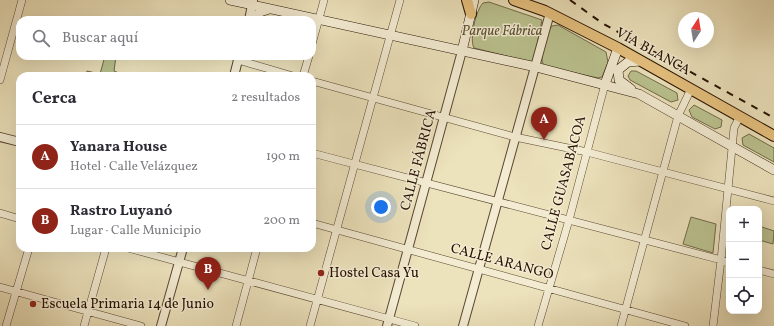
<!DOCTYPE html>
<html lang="es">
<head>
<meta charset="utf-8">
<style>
	:root { --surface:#fff; --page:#f2f2f3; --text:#2b2b33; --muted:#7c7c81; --line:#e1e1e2; --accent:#8f2418 }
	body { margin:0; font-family:Vollkorn,serif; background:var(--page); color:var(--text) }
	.controls { position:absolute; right:12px; bottom:12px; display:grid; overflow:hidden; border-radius:8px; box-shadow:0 4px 16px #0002 }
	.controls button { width:36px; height:36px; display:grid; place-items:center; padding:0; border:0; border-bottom:1px solid var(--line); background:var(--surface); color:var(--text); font:20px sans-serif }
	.compass { position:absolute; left:678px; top:12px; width:36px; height:36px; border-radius:50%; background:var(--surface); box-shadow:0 4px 16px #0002; rotate:12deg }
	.you { position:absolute; left:381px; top:207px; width:14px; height:14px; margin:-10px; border:3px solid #fff; border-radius:50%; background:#1a73e8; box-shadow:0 0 0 6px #1a73e833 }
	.badge { display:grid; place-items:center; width:26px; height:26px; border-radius:50%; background:var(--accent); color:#fff; font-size:13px; font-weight:700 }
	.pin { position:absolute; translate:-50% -33px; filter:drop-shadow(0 1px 2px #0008) }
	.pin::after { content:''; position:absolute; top:21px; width:14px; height:12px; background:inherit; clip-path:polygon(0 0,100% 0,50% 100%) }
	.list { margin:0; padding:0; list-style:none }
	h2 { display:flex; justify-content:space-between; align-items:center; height:52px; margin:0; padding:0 16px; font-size:17px }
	h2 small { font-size:13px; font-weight:400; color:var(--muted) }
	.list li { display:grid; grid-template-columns:26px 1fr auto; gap:12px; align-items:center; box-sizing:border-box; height:64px; padding:0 16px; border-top:1px solid var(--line) }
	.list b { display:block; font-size:15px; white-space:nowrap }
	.list p { margin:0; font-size:13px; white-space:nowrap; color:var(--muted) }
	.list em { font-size:13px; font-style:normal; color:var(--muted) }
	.icon { flex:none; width:22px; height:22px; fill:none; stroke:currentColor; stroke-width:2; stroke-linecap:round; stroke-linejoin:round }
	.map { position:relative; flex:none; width:774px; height:326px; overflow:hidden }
	.search { position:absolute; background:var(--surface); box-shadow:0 4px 16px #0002; left:16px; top:16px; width:300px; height:44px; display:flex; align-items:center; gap:10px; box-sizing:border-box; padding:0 14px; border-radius:12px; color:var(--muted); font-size:15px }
	.panel { position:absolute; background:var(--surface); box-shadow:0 4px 16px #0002; left:16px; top:72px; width:300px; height:180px; border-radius:12px }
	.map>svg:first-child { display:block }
	.green { fill:#bac28f; stroke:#706a48 }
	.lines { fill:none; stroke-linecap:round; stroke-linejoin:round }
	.minor-casing { stroke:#58452f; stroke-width:8 }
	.tertiary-casing { stroke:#58452f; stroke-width:10 }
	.secondary-casing { stroke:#261100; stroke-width:10 }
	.primary-casing { stroke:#261100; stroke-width:12 }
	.minor { stroke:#f3ecd3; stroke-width:7 }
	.tertiary { stroke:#f3ecd3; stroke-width:8 }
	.secondary { stroke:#f3ecd3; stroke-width:9 }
	.primary { stroke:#e6c17e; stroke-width:10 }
	.rail { stroke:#261100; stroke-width:2; stroke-dasharray:7 7; stroke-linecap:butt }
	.poi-dot { fill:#8f2418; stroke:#f3ecd3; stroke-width:1.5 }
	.labels { text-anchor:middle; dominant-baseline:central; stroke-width:3; stroke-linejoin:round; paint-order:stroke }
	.park-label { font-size:14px; font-style:italic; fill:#5a4f32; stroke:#f3ecd3 }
	.street-label { font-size:14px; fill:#261100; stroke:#f3ecd3 }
	.poi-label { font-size:14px; fill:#261100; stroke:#f3ecd3; text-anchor:start }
</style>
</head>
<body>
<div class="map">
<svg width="774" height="326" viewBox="0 0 774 326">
	<rect width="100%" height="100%" fill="#ece2bc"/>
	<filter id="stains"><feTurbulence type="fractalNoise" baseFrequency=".005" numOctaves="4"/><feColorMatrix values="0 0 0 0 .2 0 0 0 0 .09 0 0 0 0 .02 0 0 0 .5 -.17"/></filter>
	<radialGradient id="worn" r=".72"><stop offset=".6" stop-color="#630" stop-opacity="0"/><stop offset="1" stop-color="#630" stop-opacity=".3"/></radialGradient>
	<path class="green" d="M489,2L542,20L534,59L531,62L474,48C469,39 476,10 483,3Z
		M558,25L606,52L608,62L602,77L598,78L547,67C544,65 542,63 542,60C541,53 548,30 552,26Z
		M105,56H116L114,71L119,73L118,76H85L87,71L100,74Z
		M631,71H636L677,93L678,100L671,102L630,80L628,76Z
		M694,105L722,120L721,127L715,129L692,117L689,110Z
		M749,134L774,148V162L743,145L742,138Z
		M691,217L716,224L713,253L683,244Z
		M759,226L774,231L773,244L759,240Z"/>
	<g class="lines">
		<defs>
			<path id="minor" d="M312,44L324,0
				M238,60L293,76
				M303,76L309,56
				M0,80L22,0
				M312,81L515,137L587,152L774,201
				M312,153L729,262
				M0,213L20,219
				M312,223L685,326
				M128,248L415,326
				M759,270L774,274
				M0,287L141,326
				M6,326L29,248
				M84,326L106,248
				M236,326L257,248
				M310,326L400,0
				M538,326L569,220L605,84
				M621,326L678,116L691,89
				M713,326L721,260L734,128L740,116"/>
			<path id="tertiary" d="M249,20L253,0
				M234,76L239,56
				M0,137L20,142
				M161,326L183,248
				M387,326L462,51
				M463,326L550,13"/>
			<path id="secondary" d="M230,0L536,67L639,94L774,170
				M252,20L260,12L269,9
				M462,51L474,0
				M605,84L618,48
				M631,89L619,80L618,70L628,62L640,61"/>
			<path id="primary" d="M467,0L471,14
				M514,0L545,11L618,48L774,136"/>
		</defs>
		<use href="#minor" class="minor-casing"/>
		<use href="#tertiary" class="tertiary-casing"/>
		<use href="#secondary" class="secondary-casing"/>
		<use href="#primary" class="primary-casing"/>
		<use href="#minor" class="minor"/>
		<use href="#tertiary" class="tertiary"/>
		<use href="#secondary" class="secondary"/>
		<use href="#primary" class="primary"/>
		<path class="rail" d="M570,0L602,23L774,118"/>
	</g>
	<g class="poi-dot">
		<circle cx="321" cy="273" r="4"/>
		<circle cx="33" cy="304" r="4"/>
	</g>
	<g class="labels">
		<g class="park-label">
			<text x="502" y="31">Parque Fábrica</text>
		</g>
		<g class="street-label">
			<text transform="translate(653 52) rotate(29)">VÍA BLANCA</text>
			<text transform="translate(419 160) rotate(-75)">CALLE FÁBRICA</text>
			<text transform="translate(564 183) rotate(-75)">CALLE GUASABACOA</text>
			<text transform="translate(502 262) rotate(15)">CALLE ARANGO</text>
		</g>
		<g class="poi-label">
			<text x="329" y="273">Hostel Casa Yu</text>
			<text x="41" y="304">Escuela Primaria 14 de Junio</text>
		</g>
	</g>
	<rect width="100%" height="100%" filter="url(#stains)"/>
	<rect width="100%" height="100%" fill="url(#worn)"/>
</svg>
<div class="controls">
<button>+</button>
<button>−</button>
<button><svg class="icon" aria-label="locate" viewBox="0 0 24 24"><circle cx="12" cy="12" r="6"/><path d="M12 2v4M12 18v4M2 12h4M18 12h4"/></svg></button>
</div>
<svg class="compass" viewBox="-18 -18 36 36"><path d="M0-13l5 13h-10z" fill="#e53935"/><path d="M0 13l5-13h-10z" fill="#7c7c81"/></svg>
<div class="you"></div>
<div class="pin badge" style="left:544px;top:140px">A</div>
<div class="pin badge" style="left:208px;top:290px">B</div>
<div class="search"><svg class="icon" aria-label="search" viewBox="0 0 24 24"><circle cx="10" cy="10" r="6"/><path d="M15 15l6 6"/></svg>Buscar aquí</div>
<section class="panel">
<h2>Cerca<small>2 resultados</small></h2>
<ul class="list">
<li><span class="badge">A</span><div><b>Yanara House</b><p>Hotel · Calle Velázquez</p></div><em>190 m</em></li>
<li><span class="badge">B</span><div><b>Rastro Luyanó</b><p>Lugar · Calle Municipio</p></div><em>200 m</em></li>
</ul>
</section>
</div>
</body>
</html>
